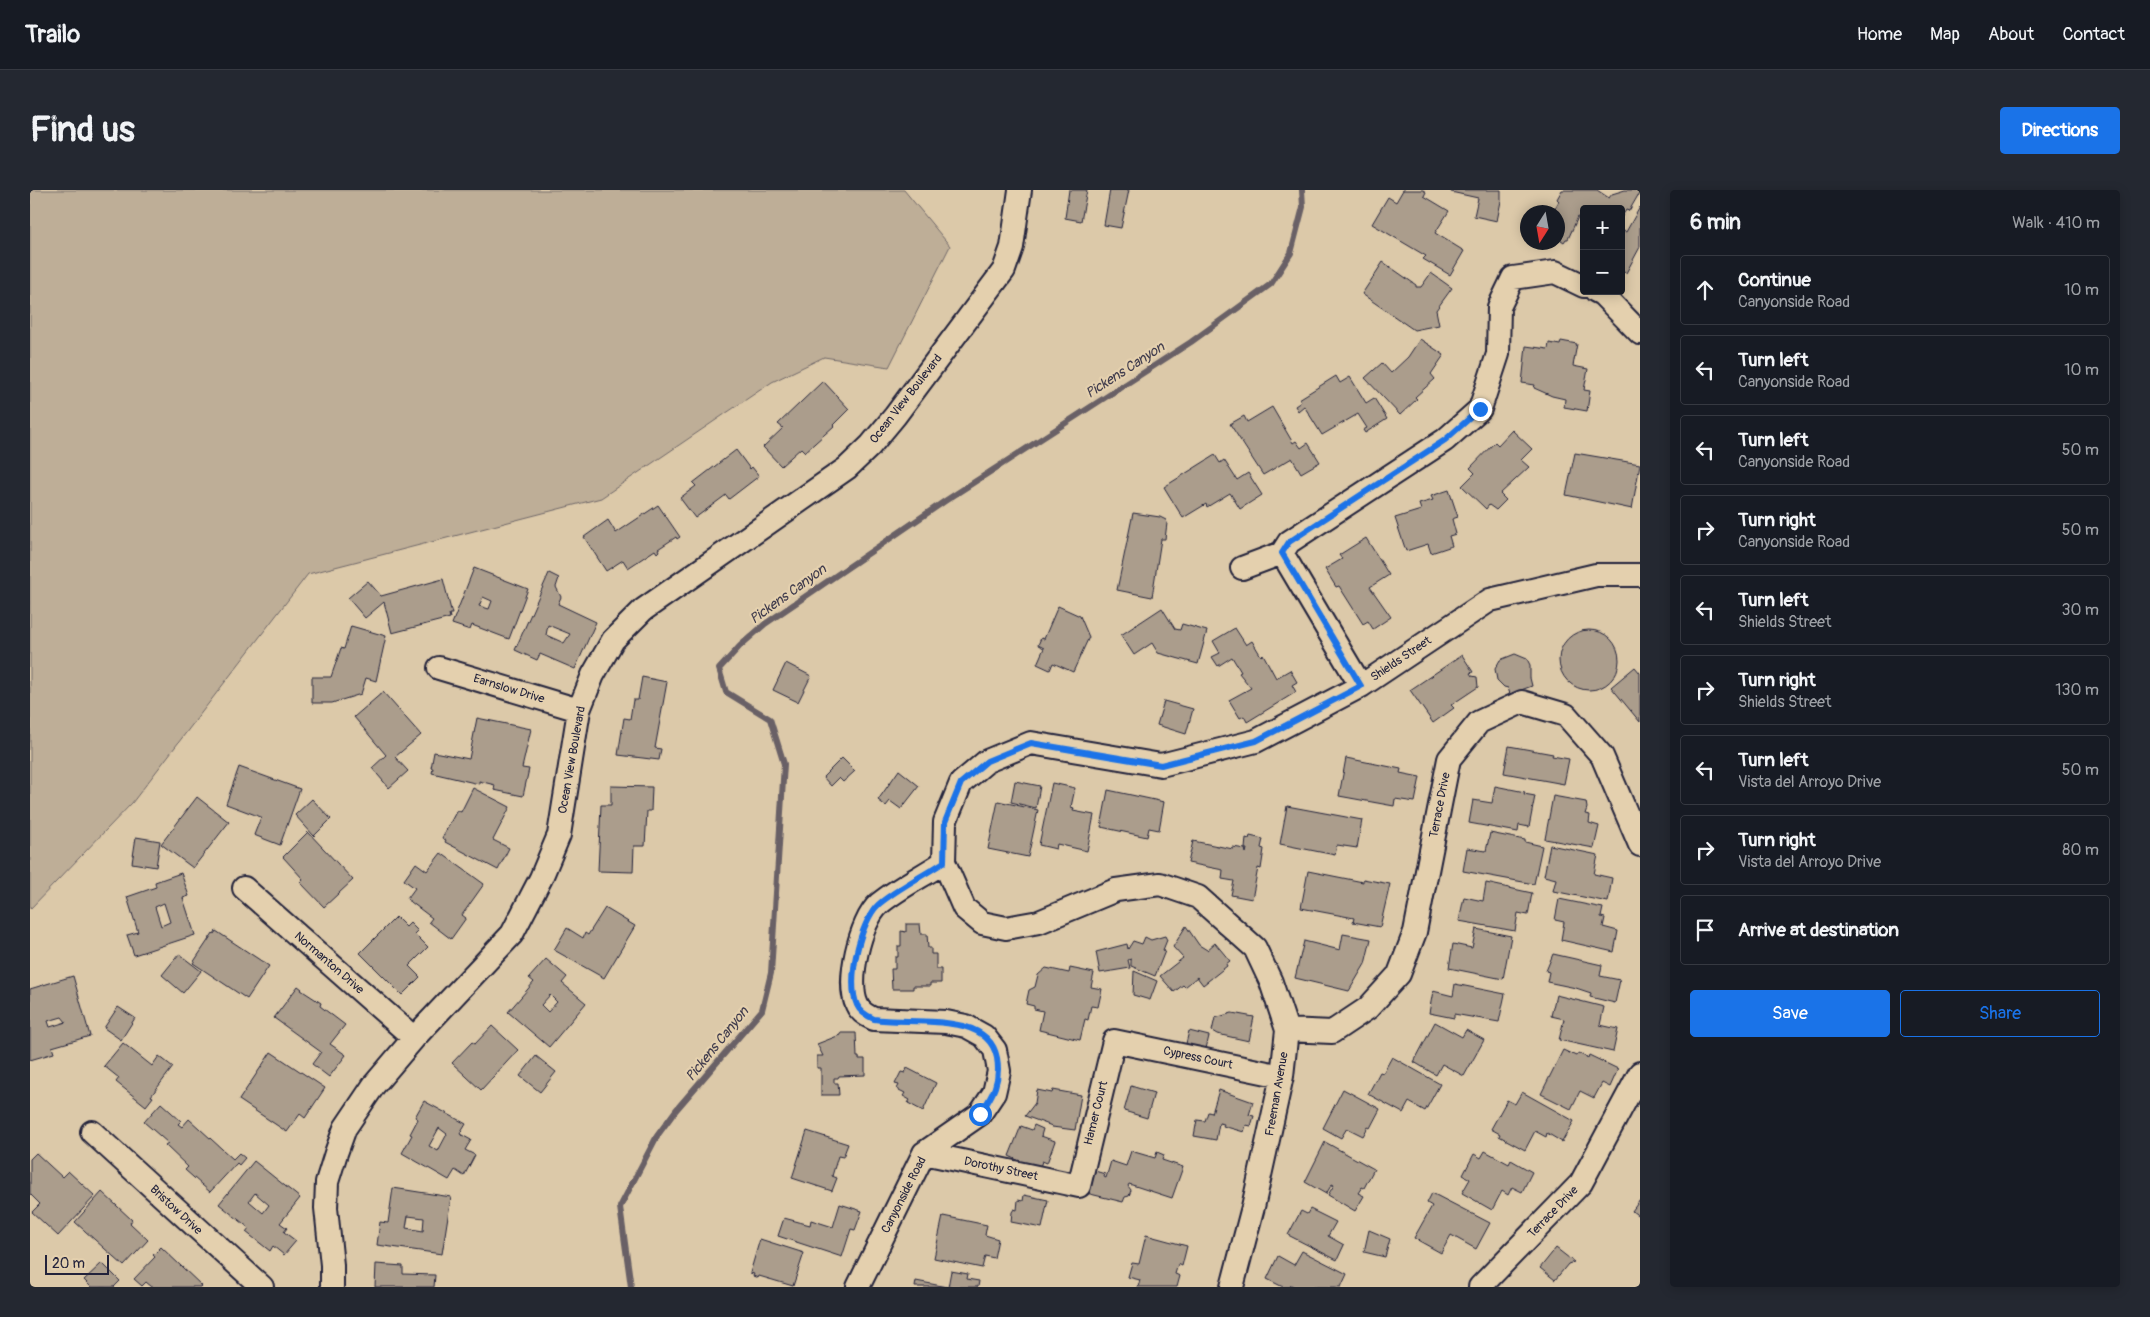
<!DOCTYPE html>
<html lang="en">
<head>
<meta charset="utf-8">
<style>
	:root { --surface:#171b24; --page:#242831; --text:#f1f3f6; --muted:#9ea1a6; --line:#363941; --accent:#1a73e8 }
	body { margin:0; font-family:Pangolin,sans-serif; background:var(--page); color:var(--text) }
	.controls { position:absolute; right:15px; top:15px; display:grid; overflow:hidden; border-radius:5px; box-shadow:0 2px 12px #0003 }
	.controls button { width:45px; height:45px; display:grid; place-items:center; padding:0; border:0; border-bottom:1px solid var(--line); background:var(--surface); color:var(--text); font:25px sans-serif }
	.compass { position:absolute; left:1490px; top:15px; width:45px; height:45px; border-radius:50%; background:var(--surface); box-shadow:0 2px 12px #0003; rotate:191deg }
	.scale { position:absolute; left:15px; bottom:12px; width:64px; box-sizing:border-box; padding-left:5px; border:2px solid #22223b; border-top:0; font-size:14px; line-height:18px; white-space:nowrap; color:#22223b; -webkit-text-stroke:4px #e4d0ae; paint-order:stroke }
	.stop { position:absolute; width:15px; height:15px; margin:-11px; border:4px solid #1a73e8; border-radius:50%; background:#fff }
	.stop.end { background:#1a73e8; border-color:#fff; box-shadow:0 1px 5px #0008 }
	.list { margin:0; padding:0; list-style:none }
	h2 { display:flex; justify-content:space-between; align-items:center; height:65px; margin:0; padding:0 20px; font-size:21px }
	h2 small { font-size:16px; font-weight:400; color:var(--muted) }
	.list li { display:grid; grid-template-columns:32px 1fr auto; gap:15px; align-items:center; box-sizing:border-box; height:70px; margin:0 10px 10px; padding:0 10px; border:1px solid var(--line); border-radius:5px }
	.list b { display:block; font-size:19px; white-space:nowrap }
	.list p { margin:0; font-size:16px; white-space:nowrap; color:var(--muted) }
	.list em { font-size:16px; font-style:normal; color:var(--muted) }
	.actions { display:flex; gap:10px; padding:15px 20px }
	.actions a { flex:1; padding:11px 0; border:1px solid var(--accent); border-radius:5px; text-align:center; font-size:18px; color:var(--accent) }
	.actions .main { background:var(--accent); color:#fff }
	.icon { flex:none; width:28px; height:28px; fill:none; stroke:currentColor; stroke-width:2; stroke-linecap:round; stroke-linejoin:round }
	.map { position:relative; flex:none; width:1610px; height:1097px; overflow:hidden; border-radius:5px }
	header { display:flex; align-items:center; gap:30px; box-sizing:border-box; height:70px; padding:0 25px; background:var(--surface); border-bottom:1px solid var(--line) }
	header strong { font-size:24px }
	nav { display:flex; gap:28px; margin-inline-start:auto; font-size:18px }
	.intro { display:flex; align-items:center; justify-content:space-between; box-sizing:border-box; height:120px; padding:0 30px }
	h1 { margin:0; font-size:35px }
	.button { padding:12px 22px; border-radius:5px; background:var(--accent); color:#fff; font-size:18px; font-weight:700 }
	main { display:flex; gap:30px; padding:0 30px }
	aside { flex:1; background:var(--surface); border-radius:5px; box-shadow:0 2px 12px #0003 }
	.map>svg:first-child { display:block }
	.green { fill:#beae97; stroke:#706869 }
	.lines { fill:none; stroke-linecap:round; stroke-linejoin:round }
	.stream { stroke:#696166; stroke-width:6 }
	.building { fill:#ab9d8c; stroke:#22223b; fill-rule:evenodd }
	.street-casing { stroke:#22223b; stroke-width:26 }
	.street { stroke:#e4d0ae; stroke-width:22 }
	.route { stroke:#1a73e8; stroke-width:6 }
	.labels { text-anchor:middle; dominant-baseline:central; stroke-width:4.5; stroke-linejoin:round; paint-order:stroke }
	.street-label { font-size:12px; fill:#22223b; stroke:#e4d0ae }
	.water-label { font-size:14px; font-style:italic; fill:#403c4d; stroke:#e4d0ae }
</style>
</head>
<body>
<header>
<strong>Trailo</strong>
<nav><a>Home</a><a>Map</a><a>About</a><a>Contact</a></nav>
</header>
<div class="intro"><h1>Find us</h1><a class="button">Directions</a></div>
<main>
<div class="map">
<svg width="1610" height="1097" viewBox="0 0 1610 1097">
	<rect width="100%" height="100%" fill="#dcc9a9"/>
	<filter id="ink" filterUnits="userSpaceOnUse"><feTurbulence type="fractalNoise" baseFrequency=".02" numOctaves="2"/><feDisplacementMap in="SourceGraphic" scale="10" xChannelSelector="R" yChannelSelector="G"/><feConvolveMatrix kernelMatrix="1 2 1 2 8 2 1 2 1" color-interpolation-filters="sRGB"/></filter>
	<g filter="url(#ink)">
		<path class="green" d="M0,0H874L920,56L859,177L794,167L742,192L571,308L278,384L102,613L0,719Z"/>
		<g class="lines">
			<path class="stream" d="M601,1097L590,1017L627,946L646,920L732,820L741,783L754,574L740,529L696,502L689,479L710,456L735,434L915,311L1161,152L1241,94L1261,63L1273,17L1272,0"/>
		</g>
		<path class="building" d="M1039,0H1057L1051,31L1035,28Z
			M1080,0H1099L1091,38L1074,35Z
			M1373,0H1393L1396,2L1394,6L1419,21L1405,43L1434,61L1420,85L1393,69L1396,66L1342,34L1358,7L1366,12Z
			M1421,0H1471V11L1467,31L1444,26L1448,8L1421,2Z
			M1532,0H1567L1579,8L1582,4L1595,0H1606L1610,2L1599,21L1596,20L1591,28V19H1554V30L1548,27L1538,49H1536L1534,52L1528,48V22H1523L1529,11L1527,9Z
			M1610,17V57L1596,83L1591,81V47L1594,41L1596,42Z
			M1353,72L1386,95V97H1391L1401,83L1422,98L1406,120L1409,135L1384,140L1332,104Z
			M1390,149L1414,165L1401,184L1405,189L1385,207L1387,209L1370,225L1335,188L1352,173L1361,183L1378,167Z
			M1531,151L1547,154L1543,176L1558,179L1554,200L1560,201L1557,221L1534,217L1535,209L1522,206L1504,198L1505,195L1492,193L1496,156L1518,159L1519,153L1530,155Z
			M1306,186L1310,193L1320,187L1336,213L1344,208L1357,229L1335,243L1333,240L1337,238L1328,224L1292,245L1274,216L1268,221L1265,216L1271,212L1269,209Z
			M793,191L819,219L803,235L804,236L775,262L771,258L751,276L733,257L753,238L748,234Z
			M1242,217L1263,253L1266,251L1271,258L1278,253L1290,272L1271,283L1262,268L1233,285L1200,234L1214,226L1217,232Z
			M1482,240L1502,259L1491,270L1499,277L1470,304L1476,310L1466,320L1459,315L1456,319L1432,296L1445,283L1440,278L1465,252L1468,255Z
			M706,260L720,279L722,277L729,286L699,309L696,305L665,328L650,308L666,296L663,293Z
			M1545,263L1610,274L1602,319L1536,305Z
			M1185,265L1190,273L1194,270L1207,290L1218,283L1232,305L1210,319L1200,303L1177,317L1176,314L1153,328L1134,297Z
			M1419,300L1428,327L1422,329L1426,344L1419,346L1422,356L1401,363L1398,354L1376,361L1365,328L1391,320L1389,314L1403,310L1401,306Z
			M628,315L650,347L647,349L646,347L628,359L629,361L627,363L625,360L598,378L593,370L576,381L554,347L578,330L586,343Z
			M1103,323L1130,327L1136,330L1137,333L1135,349H1131L1122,407L1087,400Z
			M1336,348L1359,385L1340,397L1361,427L1343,439L1338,431L1333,434L1309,396L1306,397L1295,379L1312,369L1309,365Z
			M444,378L498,399L479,449L442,435L440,440L422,434ZM453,407L462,411L459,419L449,416Z
			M519,383L529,388L526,397L531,407L528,414L566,432L545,479L510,464L507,470L485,460ZM518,435L540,444L534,453L516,445Z
			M413,389L422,424H419L420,428L362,443L354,412L335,428L318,408L338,391L351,406Z
			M1028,416L1050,426L1059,447L1043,482L1023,473L1020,480L1007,474L1014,458L1008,455L1011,448L1014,449Z
			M1132,418L1145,439L1150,440L1152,434L1177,441L1168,474L1128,463L1122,453L1104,465L1091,445Z
			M321,436L356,446L346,491L336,488L331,504L302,513H282V487H301L311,458L314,459Z
			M1205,438L1216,455L1222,451L1231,466L1233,464L1246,488L1260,480L1267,492L1262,495L1266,502L1217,532L1214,526L1210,528L1199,510L1221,498L1209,483L1211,482L1202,467L1188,476L1182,467L1190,463L1183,451Z
			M1529 470a30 30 0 1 1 60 0a30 30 0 1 1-60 0Z
			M1485,464L1497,469L1500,475V488L1502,496L1480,504L1478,498L1474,497L1467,490L1465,479L1470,470Z
			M1432,465L1443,482L1440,483L1442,486L1447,487L1448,497L1421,515L1424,518L1403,533L1380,500Z
			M756,473L781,486L768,512L743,500Z
			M1605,477L1610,483V532L1581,497Z
			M612,487L637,492L625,558L631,559L629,570L588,565L594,528L600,529L603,510H608Z
			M353,502L391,545L365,567L378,581L359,598L342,578L356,565L324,527Z
			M1134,511L1163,519L1156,544L1127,535Z
			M447,528L501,539L492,578L499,579L493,606L464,600L465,595L449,591V594L402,583L403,578H401L404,562L439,569Z
			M1479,556L1523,564L1522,566L1539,569L1534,594L1474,583Z
			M812,568L825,581L813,592L809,588L801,596L793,587Z
			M1316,568L1371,579L1370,583L1390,587L1385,612L1365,609L1364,616L1309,606Z
			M209,577L270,599L250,655L224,645L231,627L196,614Z
			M869,580L889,596L871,619L860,611L856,616L848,610Z
			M985,591L1010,596L1006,618L981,612Z
			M1022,593L1045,598L1041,617L1044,618L1043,621L1064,625L1057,661L1027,654L1026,659L1009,655Z
			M581,596L622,597L621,621H617L615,656H604L603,682L568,681L571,615H581Z
			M1465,596L1495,602L1494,604L1505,606L1499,637L1489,635L1488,642L1439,633L1443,610L1462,613Z
			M443,598L480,617L463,650L479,658L468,680L415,652L416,650L412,648L427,620L431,622Z
			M1078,600L1134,612L1129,640L1119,638L1117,647L1071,637Z
			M1523,606L1556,612L1557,618L1555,624L1560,625L1559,633L1569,636L1564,658L1515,649Z
			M167,607L199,632L163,678L131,654Z
			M282,609L301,629L284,646L265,625Z
			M968,611L1008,620L998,667L958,659Z
			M1257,616L1332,630L1327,658L1307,655L1305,665L1250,654Z
			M278,642L323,690L294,717L270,692L273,689L253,667Z
			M1460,643L1495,650V652L1512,656L1504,694L1433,681L1437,658L1456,661Z
			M1220,646L1233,649L1231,658L1234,659L1231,679L1228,678L1222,709L1201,705L1204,691L1192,689L1193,680L1158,673L1163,651L1203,659V657L1215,659L1216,663L1217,659H1215L1216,648L1219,649Z
			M106,647L130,651L126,677L102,673Z
			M1520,655L1568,665L1564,684L1582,688L1578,712L1523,701L1526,689L1514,686Z
			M411,663L454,694L432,725L436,728L421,749L399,732L402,728L377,709L385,698L374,690L386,673L397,681Z
			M1278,681L1333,692V689L1360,694L1350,737L1323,732L1324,728L1271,718Z
			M151,683L159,706L153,708L165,745L104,765L97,745L108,742L97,707L126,697L125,692ZM134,713L140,732L131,736L125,717Z
			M1456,693L1502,703L1498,725L1488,723L1485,741L1429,731L1434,707L1453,711Z
			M1529,709L1573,718L1571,727L1575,728L1573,737L1588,741L1584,762L1531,750L1534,732L1525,730Z
			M575,718L605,736L574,788L524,760L537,738L553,748L555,743L558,745Z
			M366,727L376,737L380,733L388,741L385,744L398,757L379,776L390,787L372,805L330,763Z
			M876,734H890L891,744H897L898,758H901V764H906V779H911V793H900V796H883V799H862L861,779H865V767H868V756H871V741L876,742Z
			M1156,736L1169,755L1177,760L1185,753L1200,771L1196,774L1197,776L1173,795L1167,787L1155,797L1153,795L1144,802L1130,786L1153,768L1143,757Z
			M1446,739L1481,746L1473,789L1419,778L1423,754L1442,758Z
			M186,741L239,776L217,809L163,773L183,743L184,744Z
			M1313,744L1341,749L1335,774L1319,801L1265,788L1274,751L1310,760Z
			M1135,746L1137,750L1133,760L1135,761L1125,786L1101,776V769L1098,770L1100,778L1070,783L1066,762L1097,754L1098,759L1103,751L1112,754L1115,747L1121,750Z
			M149,764L171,781L153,803L132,785Z
			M1523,764L1572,775L1570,786L1590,790L1585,813L1560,807L1561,803L1546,798L1517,792L1519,782L1516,781Z
			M516,769L537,787L532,793L556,813L519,857L478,822L504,792L499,788ZM520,805L527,812L518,822L511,815Z
			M1016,778L1039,783L1040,778L1064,783L1061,797L1072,799L1068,817L1061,816L1058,830L1055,829L1050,850L1009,840L1013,821L1004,819V816L996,814L999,800L1005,797L1008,785Z
			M1104,781L1127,791L1120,810L1103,805Z
			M43,786L60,846L22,857L24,863L0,870V799ZM32,827L36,832L20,837L18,831Z
			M1425,794L1475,804L1469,832L1424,824V828L1399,823L1403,801L1423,806Z
			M268,796L272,799L271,800L291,813L290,816L315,835L300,854L316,865L299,887L282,874L291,862L244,828Z
			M1526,805L1574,817L1570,835L1588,839L1583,862L1529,850L1534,829L1521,826Z
			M88,817L105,828L91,850L74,838Z
			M1202,823L1224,827L1219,851L1187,844L1182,841L1185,828Z
			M1405,832L1432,847L1436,840L1454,850L1434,886L1412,874L1406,885L1384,872Z
			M462,836L488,860L451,900L422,873L442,852L445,854Z
			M1159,841L1179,846L1175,863L1155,858Z
			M810,843H826L827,867H829V869H835V885L809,886L808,888H804V893H808L809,905H791V878H787V866H793L787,854L810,845Z
			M93,853L122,876L129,866L143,877L121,906L123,907L116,916L86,892L89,888L74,876Z
			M1533,860L1546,866L1548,863L1558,868L1559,865L1588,879L1580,897L1572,893L1564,908L1550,901L1541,919L1511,904Z
			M241,862L295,898L275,928L270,924L257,942L209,910Z
			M506,866L526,882L510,902L490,886Z
			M1362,867L1410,894L1395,921L1379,912L1373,923L1338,904L1350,882L1353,883Z
			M877,878L906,893L893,921L878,913L880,910L873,906L875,903L867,899L869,895L865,894L871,882L875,883Z
			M1101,896L1124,903L1117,928L1094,921Z
			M1313,899L1350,919L1340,938L1338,937L1333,946L1317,938L1311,948L1293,938Z
			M1007,900L1022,903L1023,900L1051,905L1045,940L1022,937V936L995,926L1005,913Z
			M1189,900L1223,912L1219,925L1224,926L1221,936L1216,935L1214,942L1193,936L1194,934L1189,933L1186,950L1164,946L1167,930L1175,931L1178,922L1182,923Z
			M1492,902L1544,931L1532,952L1517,943L1516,947L1505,941L1495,960L1469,946L1470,944L1461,939L1477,910L1485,914Z
			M394,911L436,934L430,944L441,950L435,960L445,965L434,986L425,980L419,990L372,963L382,945L380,944L388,929L385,927ZM409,938L417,944L408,961L399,956Z
			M131,913L151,931L148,934L152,937L159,929L203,969L209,963L215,968L209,975L207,973L180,1002L155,980L158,977L135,955L138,953L114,932Z
			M1004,935L1013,939L1011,946L1025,951L1017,973L1012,971L1009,980L979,966L991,936L1002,940Z
			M777,941L818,954L813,967L808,966L802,986L807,988L802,1001L762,988Z
			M1295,952L1344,979L1334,998L1332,997L1328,1003L1334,1006L1325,1021L1298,1005L1304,995L1302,994L1296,1004L1275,992Z
			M1101,961L1125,968L1127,962L1134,965L1132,970L1153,977L1142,1008L1099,994L1098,996L1101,1000L1099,1006L1095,1007L1093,1012L1052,1002L1057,984L1064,985L1065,981L1075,984L1074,987L1076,988L1081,971L1096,976Z
			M1455,961L1479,974L1481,970L1502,982L1492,1002L1482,997L1478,1005L1472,1001L1462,1020L1432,1003L1440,989L1433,985L1444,964L1451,968Z
			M6,963L32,987L38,981L65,1006L28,1046L2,1022L10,1014L0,1004V969Z
			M224,971L270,1008L250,1033L257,1038L254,1042L266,1051L254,1065L243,1056L240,1061L216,1042L219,1038L189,1014ZM225,1003L239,1015L233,1023L219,1011Z
			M363,998L421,1007L412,1064L347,1055L350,1032L358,1033ZM378,1026L394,1028L393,1041L376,1038Z
			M72,1002L102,1030L100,1033L118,1050L94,1076L45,1032Z
			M1402,1003L1460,1033L1446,1059L1421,1045L1411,1063L1384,1048L1402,1016L1397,1013Z
			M994,1005L1018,1010L1012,1038L981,1032L982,1022L984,1019L987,1020L988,1010L993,1011Z
			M1610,1010V1027L1602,1021Z
			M810,1014L832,1021L825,1040L821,1039L812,1067L748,1046L754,1028L780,1035L781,1030L803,1037Z
			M1280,1019L1306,1032L1298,1046L1314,1055L1307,1070L1258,1045L1271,1021L1277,1024Z
			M913,1026L957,1035L955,1045L968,1049L964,1068L955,1066L952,1078L904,1068Z
			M1339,1040L1360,1049L1355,1067L1334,1062Z
			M1116,1045L1157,1056L1152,1076L1148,1074L1145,1084L1150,1086L1147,1097H1108L1110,1090L1098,1087L1102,1073L1109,1074Z
			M730,1049L774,1063L763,1096L729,1086L728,1088L723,1086L724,1084L720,1083Z
			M131,1057L172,1096L171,1097H122L116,1092L112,1096L104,1089L125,1067L123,1065Z
			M1526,1058L1544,1072L1538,1074L1525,1090L1510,1078Z
			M1272,1061L1317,1084L1311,1097H1265L1261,1095L1260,1097H1253L1237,1089L1248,1066L1264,1075Z
			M72,1073L90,1091L84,1097H61L54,1090Z
			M346,1074L373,1076V1084L405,1085L404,1097H345Z
			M921,1081L938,1084L937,1089L949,1091L948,1097H918Z
			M886,1091L917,1097H885Z"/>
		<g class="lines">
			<defs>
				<path id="street" d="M1566,101L1572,104L1610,143
					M1212,378L1252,363
					M409,478L549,520
					M1331,496L1252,363L1259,352L1415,250L1450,219L1468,164L1469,117L1483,88L1525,82L1554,96
					M214,698L384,848
					M1257,840L1302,842L1338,818L1369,784L1385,742L1419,569L1449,532L1492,512L1536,525L1572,566L1610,655
					M62,942L232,1097
					M894,963L1049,996L1084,851L1252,886
					M302,1097V1075L296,1018L297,992L306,963L315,938L344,895L384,848L482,744L511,688L529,645L549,520L563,485L583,450L613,420L817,278L840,256L865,226L974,80L982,57L990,0
					M828,1097L894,963L950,924L964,903L969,881L965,860L954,846L936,836L916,832L844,829C837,826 830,822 827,815C816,792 830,731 849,714C868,698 893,686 914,672
					M1202,1097L1223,1017L1252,886L1257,840L1241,792L1225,758L1168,707L1130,694L1086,700L1009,732L976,738L952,733L934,718L914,672L915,632L931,593L957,571L1001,553L1131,575L1226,551L1331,496L1460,410L1566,385H1610
					M1450,1097L1551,993L1610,883"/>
			</defs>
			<use href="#street" class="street-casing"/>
			<use href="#street" class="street"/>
		</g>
	</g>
	<g class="lines" filter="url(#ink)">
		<path class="route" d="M950,924C963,905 971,891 967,868C958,820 879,835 844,829C837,826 830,822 827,815C816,792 830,731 849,714C868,698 893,686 914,672L915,632L931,593L957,571L1001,553L1131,575L1226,551L1331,496L1252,363L1259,352L1415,250L1450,219"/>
	</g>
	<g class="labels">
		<g class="street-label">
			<text transform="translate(876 209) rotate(-52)">Ocean View Boulevard</text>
			<text transform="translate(1371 469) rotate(-34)">Shields Street</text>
			<text transform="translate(479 499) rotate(17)">Earnslow Drive</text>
			<text transform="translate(542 570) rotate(-80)">Ocean View Boulevard</text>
			<text transform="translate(1410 615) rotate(-79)">Terrace Drive</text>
			<text transform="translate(299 773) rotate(41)">Normanton Drive</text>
			<text transform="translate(1168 868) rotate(12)">Cypress Court</text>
			<text transform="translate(1247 904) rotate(-80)">Freeman Avenue</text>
			<text transform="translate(1066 923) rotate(-76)">Hamer Court</text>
			<text transform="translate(971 979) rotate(12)">Dorothy Street</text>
			<text transform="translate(874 1005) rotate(-63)">Canyonside Road</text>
			<text transform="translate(146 1020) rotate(43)">Bristow Drive</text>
			<text transform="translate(1523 1022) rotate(-46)">Terrace Drive</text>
		</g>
		<g class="water-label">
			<text transform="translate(1095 180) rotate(-33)">Pickens Canyon</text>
			<text transform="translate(758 404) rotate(-36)">Pickens Canyon</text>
			<text transform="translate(687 854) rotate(-51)">Pickens Canyon</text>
		</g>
	</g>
</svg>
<div class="controls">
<button>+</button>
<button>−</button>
</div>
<svg class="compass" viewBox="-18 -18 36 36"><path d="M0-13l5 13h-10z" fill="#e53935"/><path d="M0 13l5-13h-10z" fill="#9ea1a6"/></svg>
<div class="scale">20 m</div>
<div class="stop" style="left:950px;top:924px"></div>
<div class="stop end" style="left:1450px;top:219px"></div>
</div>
<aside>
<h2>6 min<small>Walk · 410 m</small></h2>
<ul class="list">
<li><svg class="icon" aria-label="ahead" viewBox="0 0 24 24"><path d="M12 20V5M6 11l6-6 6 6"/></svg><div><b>Continue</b><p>Canyonside Road</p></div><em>10 m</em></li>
<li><svg class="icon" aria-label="left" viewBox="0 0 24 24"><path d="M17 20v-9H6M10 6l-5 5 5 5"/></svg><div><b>Turn left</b><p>Canyonside Road</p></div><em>10 m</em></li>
<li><svg class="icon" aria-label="left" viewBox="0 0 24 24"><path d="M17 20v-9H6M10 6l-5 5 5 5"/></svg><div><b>Turn left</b><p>Canyonside Road</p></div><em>50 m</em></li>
<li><svg class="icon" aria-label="right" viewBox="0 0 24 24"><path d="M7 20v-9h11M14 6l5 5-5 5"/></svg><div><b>Turn right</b><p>Canyonside Road</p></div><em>50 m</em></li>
<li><svg class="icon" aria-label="left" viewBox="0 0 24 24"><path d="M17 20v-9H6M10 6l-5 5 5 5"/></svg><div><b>Turn left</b><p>Shields Street</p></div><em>30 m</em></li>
<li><svg class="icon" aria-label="right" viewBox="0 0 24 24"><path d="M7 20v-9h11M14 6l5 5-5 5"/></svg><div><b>Turn right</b><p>Shields Street</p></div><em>130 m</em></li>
<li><svg class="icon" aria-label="left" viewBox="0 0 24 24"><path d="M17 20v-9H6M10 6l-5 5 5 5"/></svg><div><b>Turn left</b><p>Vista del Arroyo Drive</p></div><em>50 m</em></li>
<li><svg class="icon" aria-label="right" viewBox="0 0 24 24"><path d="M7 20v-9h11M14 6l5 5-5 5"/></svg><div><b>Turn right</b><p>Vista del Arroyo Drive</p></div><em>80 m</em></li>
<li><svg class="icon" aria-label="arrive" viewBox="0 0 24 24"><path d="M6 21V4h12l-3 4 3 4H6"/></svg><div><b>Arrive at destination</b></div></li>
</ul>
<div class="actions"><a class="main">Save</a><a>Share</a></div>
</aside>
</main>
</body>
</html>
